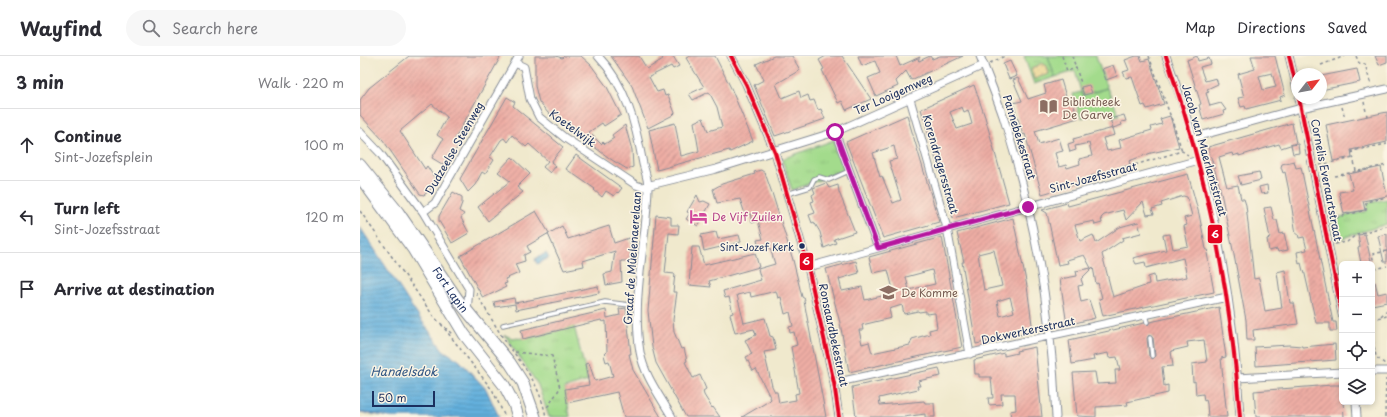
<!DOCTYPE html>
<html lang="en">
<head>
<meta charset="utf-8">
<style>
	:root { --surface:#fff; --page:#f7f7f7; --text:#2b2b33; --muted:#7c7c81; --line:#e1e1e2 }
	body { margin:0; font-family:"Playpen Sans",sans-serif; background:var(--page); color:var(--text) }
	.controls { position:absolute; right:12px; bottom:12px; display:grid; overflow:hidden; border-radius:6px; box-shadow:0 2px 6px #0003 }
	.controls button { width:36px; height:36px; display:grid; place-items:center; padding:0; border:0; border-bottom:1px solid var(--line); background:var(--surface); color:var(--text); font:20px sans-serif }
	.compass { position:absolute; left:931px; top:12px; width:36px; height:36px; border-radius:50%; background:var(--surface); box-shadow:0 2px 6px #0003; rotate:59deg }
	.scale { position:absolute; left:12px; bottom:10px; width:63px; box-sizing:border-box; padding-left:4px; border:2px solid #1b2f5e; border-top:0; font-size:11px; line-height:14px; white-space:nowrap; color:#1b2f5e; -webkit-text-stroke:3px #fcf5e5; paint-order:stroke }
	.stop { position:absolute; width:12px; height:12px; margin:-9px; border:3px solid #b5179e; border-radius:50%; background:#fff }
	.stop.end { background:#b5179e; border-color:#fff; box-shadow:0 1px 4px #0008 }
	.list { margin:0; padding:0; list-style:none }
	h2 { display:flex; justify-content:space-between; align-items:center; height:52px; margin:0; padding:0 16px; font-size:17px }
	h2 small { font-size:13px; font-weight:400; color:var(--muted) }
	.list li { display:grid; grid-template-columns:26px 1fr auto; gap:12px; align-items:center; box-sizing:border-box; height:72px; padding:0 16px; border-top:1px solid var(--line) }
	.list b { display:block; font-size:15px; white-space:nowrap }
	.list p { margin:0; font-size:13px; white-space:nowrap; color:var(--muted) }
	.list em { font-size:13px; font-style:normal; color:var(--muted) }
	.icon { flex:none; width:22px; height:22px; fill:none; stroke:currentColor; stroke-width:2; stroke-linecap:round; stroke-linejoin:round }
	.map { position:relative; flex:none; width:1027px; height:361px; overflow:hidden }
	header { display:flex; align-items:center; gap:24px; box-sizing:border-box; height:56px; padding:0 20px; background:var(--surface); border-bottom:1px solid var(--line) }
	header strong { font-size:19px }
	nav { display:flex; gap:22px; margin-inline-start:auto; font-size:14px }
	.search { width:280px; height:36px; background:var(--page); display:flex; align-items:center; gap:10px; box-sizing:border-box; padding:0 14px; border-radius:22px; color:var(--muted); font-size:15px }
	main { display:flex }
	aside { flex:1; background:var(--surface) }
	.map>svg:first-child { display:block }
	.grass { fill:url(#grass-tufts); stroke:#5f8575 }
	.sand { fill:url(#sand-dots); stroke:#84847e }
	.garden { fill:#a3db8c; stroke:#5f8575 }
	.water { fill:url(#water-rules); stroke:#3f709e }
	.building { fill:url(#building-hatch); fill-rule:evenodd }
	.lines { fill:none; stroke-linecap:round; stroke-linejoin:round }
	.lane-casing { stroke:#868c96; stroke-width:5.5 }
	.street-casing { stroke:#868c96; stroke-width:9 }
	.primary-casing { stroke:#868c96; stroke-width:13 }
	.path { stroke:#868c96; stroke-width:1.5; stroke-dasharray:3 3; stroke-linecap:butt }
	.lane { stroke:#fff; stroke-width:3.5 }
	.street { stroke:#fff; stroke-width:7 }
	.primary { stroke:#fff; stroke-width:11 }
	.bus-1-casing { stroke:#fcf5e5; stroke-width:7 }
	.bus-1 { stroke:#e40521; stroke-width:4 }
	.route { stroke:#b5179e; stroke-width:5 }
	.bus-dot { fill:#1b2f5e; stroke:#fcf5e5; stroke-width:1.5 }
	.labels { text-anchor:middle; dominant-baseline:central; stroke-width:3; stroke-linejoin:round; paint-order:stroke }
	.bus-label { font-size:10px; fill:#1b2f5e; stroke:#fcf5e5; text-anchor:end }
	.street-label { font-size:11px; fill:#1b2f5e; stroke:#fcf5e5 }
	.education-label { font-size:11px; fill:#785e54; stroke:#fcf5e5; text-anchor:start }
	.hotel-label { font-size:11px; fill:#b23c85; stroke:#fcf5e5; text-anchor:start }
	.water-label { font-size:12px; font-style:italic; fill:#315684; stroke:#fcf5e5 }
	.line-badge { stroke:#fcf5e5; stroke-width:1.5 }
	.badge-label { font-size:11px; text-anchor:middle; font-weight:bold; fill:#fff }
</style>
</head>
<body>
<header>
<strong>Wayfind</strong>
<div class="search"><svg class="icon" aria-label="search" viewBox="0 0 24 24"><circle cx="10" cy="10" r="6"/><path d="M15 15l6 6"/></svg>Search here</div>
<nav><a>Map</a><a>Directions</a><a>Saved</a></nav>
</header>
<main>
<aside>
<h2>3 min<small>Walk · 220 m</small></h2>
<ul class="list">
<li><svg class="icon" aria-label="ahead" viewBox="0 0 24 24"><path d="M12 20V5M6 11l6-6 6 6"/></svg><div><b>Continue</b><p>Sint-Jozefsplein</p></div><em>100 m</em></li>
<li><svg class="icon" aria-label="left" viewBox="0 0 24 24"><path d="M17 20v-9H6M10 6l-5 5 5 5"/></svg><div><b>Turn left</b><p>Sint-Jozefsstraat</p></div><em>120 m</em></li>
<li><svg class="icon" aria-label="arrive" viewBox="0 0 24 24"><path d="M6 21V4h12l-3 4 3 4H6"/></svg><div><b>Arrive at destination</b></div></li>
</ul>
</aside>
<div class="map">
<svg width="1027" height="361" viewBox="0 0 1027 361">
	<defs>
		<pattern id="grass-tufts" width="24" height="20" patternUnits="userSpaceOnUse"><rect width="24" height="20" fill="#a3db8c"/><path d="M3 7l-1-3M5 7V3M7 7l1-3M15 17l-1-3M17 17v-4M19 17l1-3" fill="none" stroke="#8cbc7b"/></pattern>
		<pattern id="sand-dots" width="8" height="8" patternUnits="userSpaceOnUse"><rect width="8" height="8" fill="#eeda9e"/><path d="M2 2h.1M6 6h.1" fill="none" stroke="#ccbb8a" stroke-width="1.8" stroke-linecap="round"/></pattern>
		<pattern id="water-rules" width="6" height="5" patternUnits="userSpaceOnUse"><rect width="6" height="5" fill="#63b0dd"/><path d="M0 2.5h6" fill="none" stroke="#5190b6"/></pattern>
		<pattern id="building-hatch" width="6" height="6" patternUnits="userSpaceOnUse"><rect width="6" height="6" fill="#eeada4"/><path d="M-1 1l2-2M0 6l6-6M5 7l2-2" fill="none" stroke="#c08d89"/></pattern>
	</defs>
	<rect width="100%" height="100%" fill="#fcf5e5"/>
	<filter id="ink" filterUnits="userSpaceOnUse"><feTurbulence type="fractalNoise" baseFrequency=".025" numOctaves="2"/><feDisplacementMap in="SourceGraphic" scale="8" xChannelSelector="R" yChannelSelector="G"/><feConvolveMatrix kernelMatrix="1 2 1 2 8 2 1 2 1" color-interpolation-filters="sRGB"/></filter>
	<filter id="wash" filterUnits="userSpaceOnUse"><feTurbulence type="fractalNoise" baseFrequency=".012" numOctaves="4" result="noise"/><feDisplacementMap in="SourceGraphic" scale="16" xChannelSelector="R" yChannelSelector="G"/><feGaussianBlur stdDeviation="0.9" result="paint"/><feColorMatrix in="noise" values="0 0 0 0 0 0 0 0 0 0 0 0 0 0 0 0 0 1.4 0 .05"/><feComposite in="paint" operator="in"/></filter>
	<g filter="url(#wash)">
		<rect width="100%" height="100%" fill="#f0e9cd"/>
		<path class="grass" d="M664,0H688L695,21L674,28Z
			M747,32L759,59L752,61L749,54L721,62L713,38L721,36L723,39Z
			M474,84L486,114L432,134L422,103Z
			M1027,143V168L976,184L972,163L1007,155L1008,147Z
			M214,270L228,325L205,332L210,361H189L178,329L145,279C160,289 196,274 214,270Z"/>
		<path class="sand" d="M682,7L687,10L689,18L674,23L671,13Z"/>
		<path class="garden" d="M688,0H736L747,32L722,39L715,15L695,21Z"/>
		<path class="water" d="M0,171L54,254L83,294L100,305L126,333L139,361H31L0,356Z
			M186,197L189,202L177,208L175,203Z"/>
		<g id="blocks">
			<path class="building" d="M49,0H141L98,77L93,87L98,90L87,111L72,102L83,83L77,79L87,61L72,48L40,75L65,113L67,110L78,127L64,139L60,138L23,84L0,59V44L9,32Z
				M175,0H196L202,2L204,0H221L231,9L247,31L261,59L244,70L242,67L229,76L241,88L243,86L245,88L254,82L252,79L265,69L272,94L273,111L267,113L252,104L188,57L179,46L175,30Z
				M251,0H279L287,13L303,3L301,0H313L319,10L313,13L311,10L289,21L297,36L303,34L305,40L308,39L315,57L313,59L288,72L272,30Z
				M330,0H355L371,32L393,85L370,96L369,94L297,114L289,74L315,67L321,100L339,95L334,66L343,62L348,75L362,71L357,51L349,36L333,44L329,38L344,31L326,2Z
				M414,0H432L440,14L416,28L422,42L439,35L441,42L448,39L450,45L454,44L458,54L461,53L465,63L415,80L394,29L404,24L396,8Z
				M466,0H482L511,43L486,54L482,45L478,47L462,14L464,13L459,4Z
				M498,0H536L540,10L560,1L558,4L559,5L570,0L572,3L580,0H603L551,24L546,15L536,25L538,30L516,40L508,22L520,17L515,5L502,10Z
				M776,0H780L782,5L789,3L804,48L787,53L785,49L782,50L772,21L766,22L763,16L769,14L765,4Z
				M837,0L838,5L849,2L851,8L840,11L845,25L856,22L858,28L847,33L849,36L846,37L850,50L861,47L866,54L863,55L864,58L843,64L839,49L841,48L827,4Z
				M891,0H915L925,39L920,41L921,44L886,53L885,50L881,51L878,42L884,41L878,18L895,13ZM912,17L916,31L903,34L899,20Z
				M1015,0H1027V6L1019,9Z
				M650,5L657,20L649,23L643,8Z
				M753,9L757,20L746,24L742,13Z
				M997,13L1000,26L961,34V20Z
				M658,22L668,43L686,37L684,29L701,24L707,44L712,43L718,62L675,75L679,88L699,82L703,95L695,97L699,111L706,109L707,112L720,108L719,103L732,100L729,87L715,90L716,94L710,96L708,88L714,86L713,83L753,72L755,79L743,82L747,95L761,92L759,84L792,74L791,71L802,68L800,63L810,60L819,91L791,97L769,105L770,109L731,120L732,124L682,138L665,78L663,79L653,47L662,45L653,24Z
				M614,29L625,61L649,147L593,162L561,53ZM602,51L604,56L608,54L612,68L597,73L590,56Z
				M729,29L732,37L724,39L721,31Z
				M147,41L155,46L153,50L203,91L191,106L196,110L190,117L183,111L188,105L169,88L166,91L152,79L147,86L144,82L141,84L130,101L134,104L125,118L122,116L115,129L108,136L100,123Z
				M1027,56V86L991,94L992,101L973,105L966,69Z
				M547,59L579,166L523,182L486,86ZM534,90L537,103L529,105L541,144L533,147L522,120L520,121L513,97Z
				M764,59L766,65L761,66L762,69L753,72L750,63Z
				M932,67L936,87L921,92L919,88L879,100V98L873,100L872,97L859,101L867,131L878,129L881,143H884L886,149L894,223L899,222L905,255L922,252L917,216L925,214L930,247H934L938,268L893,274L894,284H887L886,264L874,199L860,132L848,91Z
				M938,88L939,97L933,98L931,89Z
				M216,99L262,132L258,137L257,136L254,140L246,135L242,141L234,134L235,133L206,113Z
				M152,101L170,118L157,131L163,136L128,165L118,151L150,125L138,116Z
				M934,105L936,112L941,111L973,266H976L977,275H970V267H956L944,214L943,215L941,207L939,208L937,196L947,194L944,181L939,182L938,178H936L930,140L925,116L923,117L921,111L922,108Z
				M1021,111L1027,140L1003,145L1005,154L984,158L979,136L993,134L989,118Z
				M401,114L405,117L413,140L433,204L442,241L445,243L444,245L466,361H382L409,345L411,343L396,313L393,315L386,301L392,298L385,284L396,279L394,273L375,277L370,258L373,257L369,241L365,242L363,235L401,224L398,213L415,208L410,192L409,193L408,189L399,192L397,184L403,183L398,165L392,167L390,157L385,158L380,143L357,147L353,133L362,128L395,118L394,116ZM416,235L418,242L421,241L425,258L430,256L433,270L429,271L430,277L434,276L437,289L431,291L439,337L435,338L436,344L419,347L417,336H415L412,330L404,296L416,294L413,281L410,280L405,262L384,267L377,239L390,236L391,241Z
				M899,116L901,124L881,129L878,120Z
				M828,118L839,158L846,193L849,195L847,197L854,236L743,260L739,243L742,242L738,227L736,228L733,211L721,223L723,229L718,230L721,246L729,244L735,262L707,269L700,223L717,220L716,215L731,212L724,199L707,204L708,207L698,209L687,157L682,154L707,147L708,150ZM823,140L827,141L832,160L824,162L827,169L824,170L828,190L813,193L810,178L803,179L806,194L773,202L776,208L785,206L786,212L823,202L827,221L795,227L794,219L788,221L789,228L785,229V230L753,241L742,198L763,184L762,182L781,177L778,166L760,171L736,187L733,179L720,185L715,169L734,165L735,169L742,167L741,162L744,159L763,154L766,164L783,146L787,159L794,158L792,153L802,150L801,147Z
				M466,127L469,132L478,129L479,136L495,176L474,183L476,187L464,192L460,176L454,166L452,167L449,159L455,157L451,146L454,145L452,139L455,137L453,132Z
				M907,129L908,137L901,138L899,131Z
				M93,136L102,141V147L99,155L104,158L101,162L109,177L92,187L79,165V160Z
				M337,139L340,146L344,145L350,148L338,170L326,163L330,157L327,156Z
				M911,151L914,164H917L920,178L924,177L928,194L918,196L917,193L909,195L907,183L910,182L904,152Z
				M176,155L189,177L167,190L170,196L164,199L165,205L155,208L159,217L145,223L147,227L144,228L146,231L123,242L100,200Z
				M296,159L311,161V169H319L318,178L309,177L305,217L315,218L313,236H317L313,264L314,276L321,293L324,292L327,305L325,306L333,322L340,319L346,333L343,335L344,339L352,352L353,351L360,361H326L296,307L292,291L288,255Z
				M653,162L667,230L673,276L616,288L602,206H604L597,177ZM634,194L642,230L624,234L618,198ZM650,241L654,256L640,260L637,245Z
				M202,170L208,183L249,170L254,187L269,182L271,190L270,205H261L262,226L246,229L244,218L252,216L255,195L223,205L224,210L204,214L188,178Z
				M356,176L358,183L379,179L381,186L344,195L341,179Z
				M1005,178L1011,205L1001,207L998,192L1000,191L998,179Z
				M1027,178V206H1024L1018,180Z
				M582,181L602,291L489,316L480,267L466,213L496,205L499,217L479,223L482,235L502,231L505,244L534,237L528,214L513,217L509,201ZM572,214L575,228L549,234L546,221ZM542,249L544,258L558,255L559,256L566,255V258L575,257L577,272L569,274L570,278L552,283L550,289L512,297L509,286L502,288L499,274H503L502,269L531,262L529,253Z
				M332,191H339L344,209L395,197L399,211L349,225L351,231L329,229Z
				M1012,226H1015L1018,238L1027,236V246L1012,249Z
				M238,230L239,237L156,254L155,248L135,251L134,246L154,242L155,247Z
				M859,251L866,301L861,302L867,361H848L847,348L846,344L844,345L843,338L836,339L835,325L833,326L832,308L847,306L844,284L827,286L828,291L811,295L813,310L802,311L804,330L808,329V337L767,346L768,349L736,351V361L717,360L713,317L735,316L737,328L756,327L755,314H760L757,301L749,302L748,297L733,300L734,304L712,308L709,284L784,267L788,269L790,266ZM789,279L793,282L795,300L793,303L789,300L787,282Z
				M266,252L271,298H269L273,314L301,361H264L257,336L207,347L205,333L229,329L225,308L229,307L235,325L253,320L249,305L246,306L244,299L247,296L246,265L242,266L241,264L163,283L161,274L246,254L247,262L260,259L259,253Z
				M975,288L976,304L896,310L895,291L929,289L942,290V291Z
				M675,291L682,361H651L650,355L656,354L655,338H641L642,348L629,349L628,342H633L631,321H619V318H615L614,304L644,297V300L657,297L656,295Z
				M579,312L581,320L558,325L560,330H557L558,333L519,342L520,349L564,345L565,347H574L575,361H565V358L544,361H496L492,331Z
				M972,329H982L984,361H896L894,335Z"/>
		</g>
	</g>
	<g filter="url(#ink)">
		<use href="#blocks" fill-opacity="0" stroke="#868c96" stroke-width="1"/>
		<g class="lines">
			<defs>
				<path id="lane" d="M427,138L450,131L454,123L459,121L469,124L489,115
					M785,259L787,266
					M143,269L245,246L278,250
					M790,282L792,300"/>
				<path id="street" d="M238,0C266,29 276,69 283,108C285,115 288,124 288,131C287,185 271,242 280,296C284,319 300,340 312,361
					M371,0L386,28L415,96L448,211L474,327L479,361
					M620,0C628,20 636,40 643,60C674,157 692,259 696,361
					M806,0C848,115 874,238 880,361
					M929,0L937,33
					M155,7L164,11L170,43L179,61L205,82L276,129L282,131L356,113L475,76L624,9
					M939,42L982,258
					M550,43L587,172L610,298
					M0,76L20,97L63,156L109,233L107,256
					M832,82L941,52L1027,33
					M63,156L75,147L159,0
					M518,192L839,104
					M448,211L518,192L475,76
					M1012,315H1027
					M877,322L982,316
					M474,327L867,241
					M996,346L997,361"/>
				<g id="primary">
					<path id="s1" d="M0,109L38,156L98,244L150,307L163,327L175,361"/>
					<path d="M0,121L53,193L104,278L144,329L154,348L158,361"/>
				</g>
			</defs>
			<use href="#lane" class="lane-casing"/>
			<use href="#street" class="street-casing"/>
			<use href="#primary" class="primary-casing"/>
			<path class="path" d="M702,0L707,15L716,12
				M712,0L721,27
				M789,0C800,32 812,62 822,95
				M996,0L999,7L1005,8L1011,29
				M630,7L645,0
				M961,9L985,0
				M1004,46L1007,60
				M982,51L985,62
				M960,109L993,102
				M996,115L992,95L1027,88
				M975,120L1027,109
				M733,126L734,121L822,95L828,99
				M0,155L74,261L92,278
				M970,163L1006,154V146L1027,141
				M975,188L987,186L997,178L1027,170
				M1027,195L1012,198L1015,213L1027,210
				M1006,208L1013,206
				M116,237C124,251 133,265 141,279C161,308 179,324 186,361
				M1021,260L1027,254
				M1012,263L1027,260
				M81,268L133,335L145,361
				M1012,279L1016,301L1025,308
				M155,296L192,300L200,332L189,349L185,353
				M1025,361L1026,323"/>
			<use href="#lane" class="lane"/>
			<use href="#street" class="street"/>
			<use href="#primary" class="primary"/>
			<defs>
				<path id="bus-1" d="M371,0L386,28L415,96L448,211L474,327L479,361
					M806,0C847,120 871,234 880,361
					M929,0L937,33
					M939,42L982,258"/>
			</defs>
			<use href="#bus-1" class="bus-1-casing"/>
			<use href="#bus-1" class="bus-1"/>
		</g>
	</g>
	<g class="lines" filter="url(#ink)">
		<path class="route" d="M475,76L518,192L668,151"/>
	</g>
	<defs>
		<symbol id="library-bare" viewBox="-9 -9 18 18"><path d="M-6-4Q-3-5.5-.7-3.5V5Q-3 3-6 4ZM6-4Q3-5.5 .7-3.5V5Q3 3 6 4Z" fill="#8d6e63" stroke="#fcf5e5" stroke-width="2.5" paint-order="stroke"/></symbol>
		<symbol id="hotel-bare" viewBox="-9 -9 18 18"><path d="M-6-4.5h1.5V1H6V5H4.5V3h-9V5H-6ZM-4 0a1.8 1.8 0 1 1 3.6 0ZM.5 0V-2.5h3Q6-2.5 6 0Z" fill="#d1479c" stroke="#fcf5e5" stroke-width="2.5" paint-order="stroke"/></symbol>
		<symbol id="school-bare" viewBox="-9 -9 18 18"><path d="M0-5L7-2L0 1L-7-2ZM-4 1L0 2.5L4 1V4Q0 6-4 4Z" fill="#8d6e63" stroke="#fcf5e5" stroke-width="2.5" paint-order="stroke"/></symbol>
	</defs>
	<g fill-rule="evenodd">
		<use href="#library-bare" x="676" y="38" width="25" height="25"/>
		<use href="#hotel-bare" x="326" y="148" width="25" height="25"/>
		<use href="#school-bare" x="516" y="224" width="25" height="25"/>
	</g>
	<circle class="bus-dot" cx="442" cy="190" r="3.5"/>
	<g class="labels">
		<g class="bus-label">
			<text x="434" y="190">Sint-Jozef Kerk</text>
		</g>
		<g class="street-label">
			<text transform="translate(533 38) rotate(-24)">Ter Looigemweg</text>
			<text transform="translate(213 72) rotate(36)">Koetelwijk</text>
			<text transform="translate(660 81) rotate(73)">Pannebekestraat</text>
			<text transform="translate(94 92) rotate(-60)">Dudzeelse Steenweg</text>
			<text transform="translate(845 94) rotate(74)">Jacob van Maerlantstraat</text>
			<text transform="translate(581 108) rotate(74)">Korendragersstraat</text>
			<text transform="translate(733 121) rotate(-15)">Sint-Jozefsstraat</text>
			<text transform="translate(967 124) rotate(79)">Cornelis Everaartstraat</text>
			<text transform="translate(272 202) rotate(-86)">Graaf de Mûelenaerelaan</text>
			<text stroke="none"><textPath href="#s1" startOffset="154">Fort Lapin</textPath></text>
			<text transform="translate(668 274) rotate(-12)">Dokwerkersstraat</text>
			<text transform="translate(474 279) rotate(78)">Ronsaardbekestraat</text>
		</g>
		<g class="education-label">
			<text x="702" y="45">Bibliotheek<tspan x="702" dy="13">De Garve</tspan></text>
			<text x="541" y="236">De Komme</text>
		</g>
		<g class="hotel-label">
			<text x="352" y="160">De Vijf Zuilen</text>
		</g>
		<g class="water-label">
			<text x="44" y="315">Handelsdok</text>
		</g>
	</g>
	<g class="line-badge">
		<rect x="847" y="168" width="16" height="20" rx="4" fill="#e40521"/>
		<rect x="439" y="196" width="15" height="19" rx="4" fill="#e40521"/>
	</g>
	<g class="badge-label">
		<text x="855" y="182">6</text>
		<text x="446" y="209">6</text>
	</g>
</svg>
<div class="controls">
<button>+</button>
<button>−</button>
<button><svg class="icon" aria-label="locate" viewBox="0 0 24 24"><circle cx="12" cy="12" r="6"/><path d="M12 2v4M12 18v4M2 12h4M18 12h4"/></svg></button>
<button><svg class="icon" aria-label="layers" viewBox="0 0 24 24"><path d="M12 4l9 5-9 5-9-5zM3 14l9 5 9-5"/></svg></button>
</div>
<svg class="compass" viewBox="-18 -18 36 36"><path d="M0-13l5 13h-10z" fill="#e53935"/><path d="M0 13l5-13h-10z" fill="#7c7c81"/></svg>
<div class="scale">50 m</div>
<div class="stop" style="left:475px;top:76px"></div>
<div class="stop end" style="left:668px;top:151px"></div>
</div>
</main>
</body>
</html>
